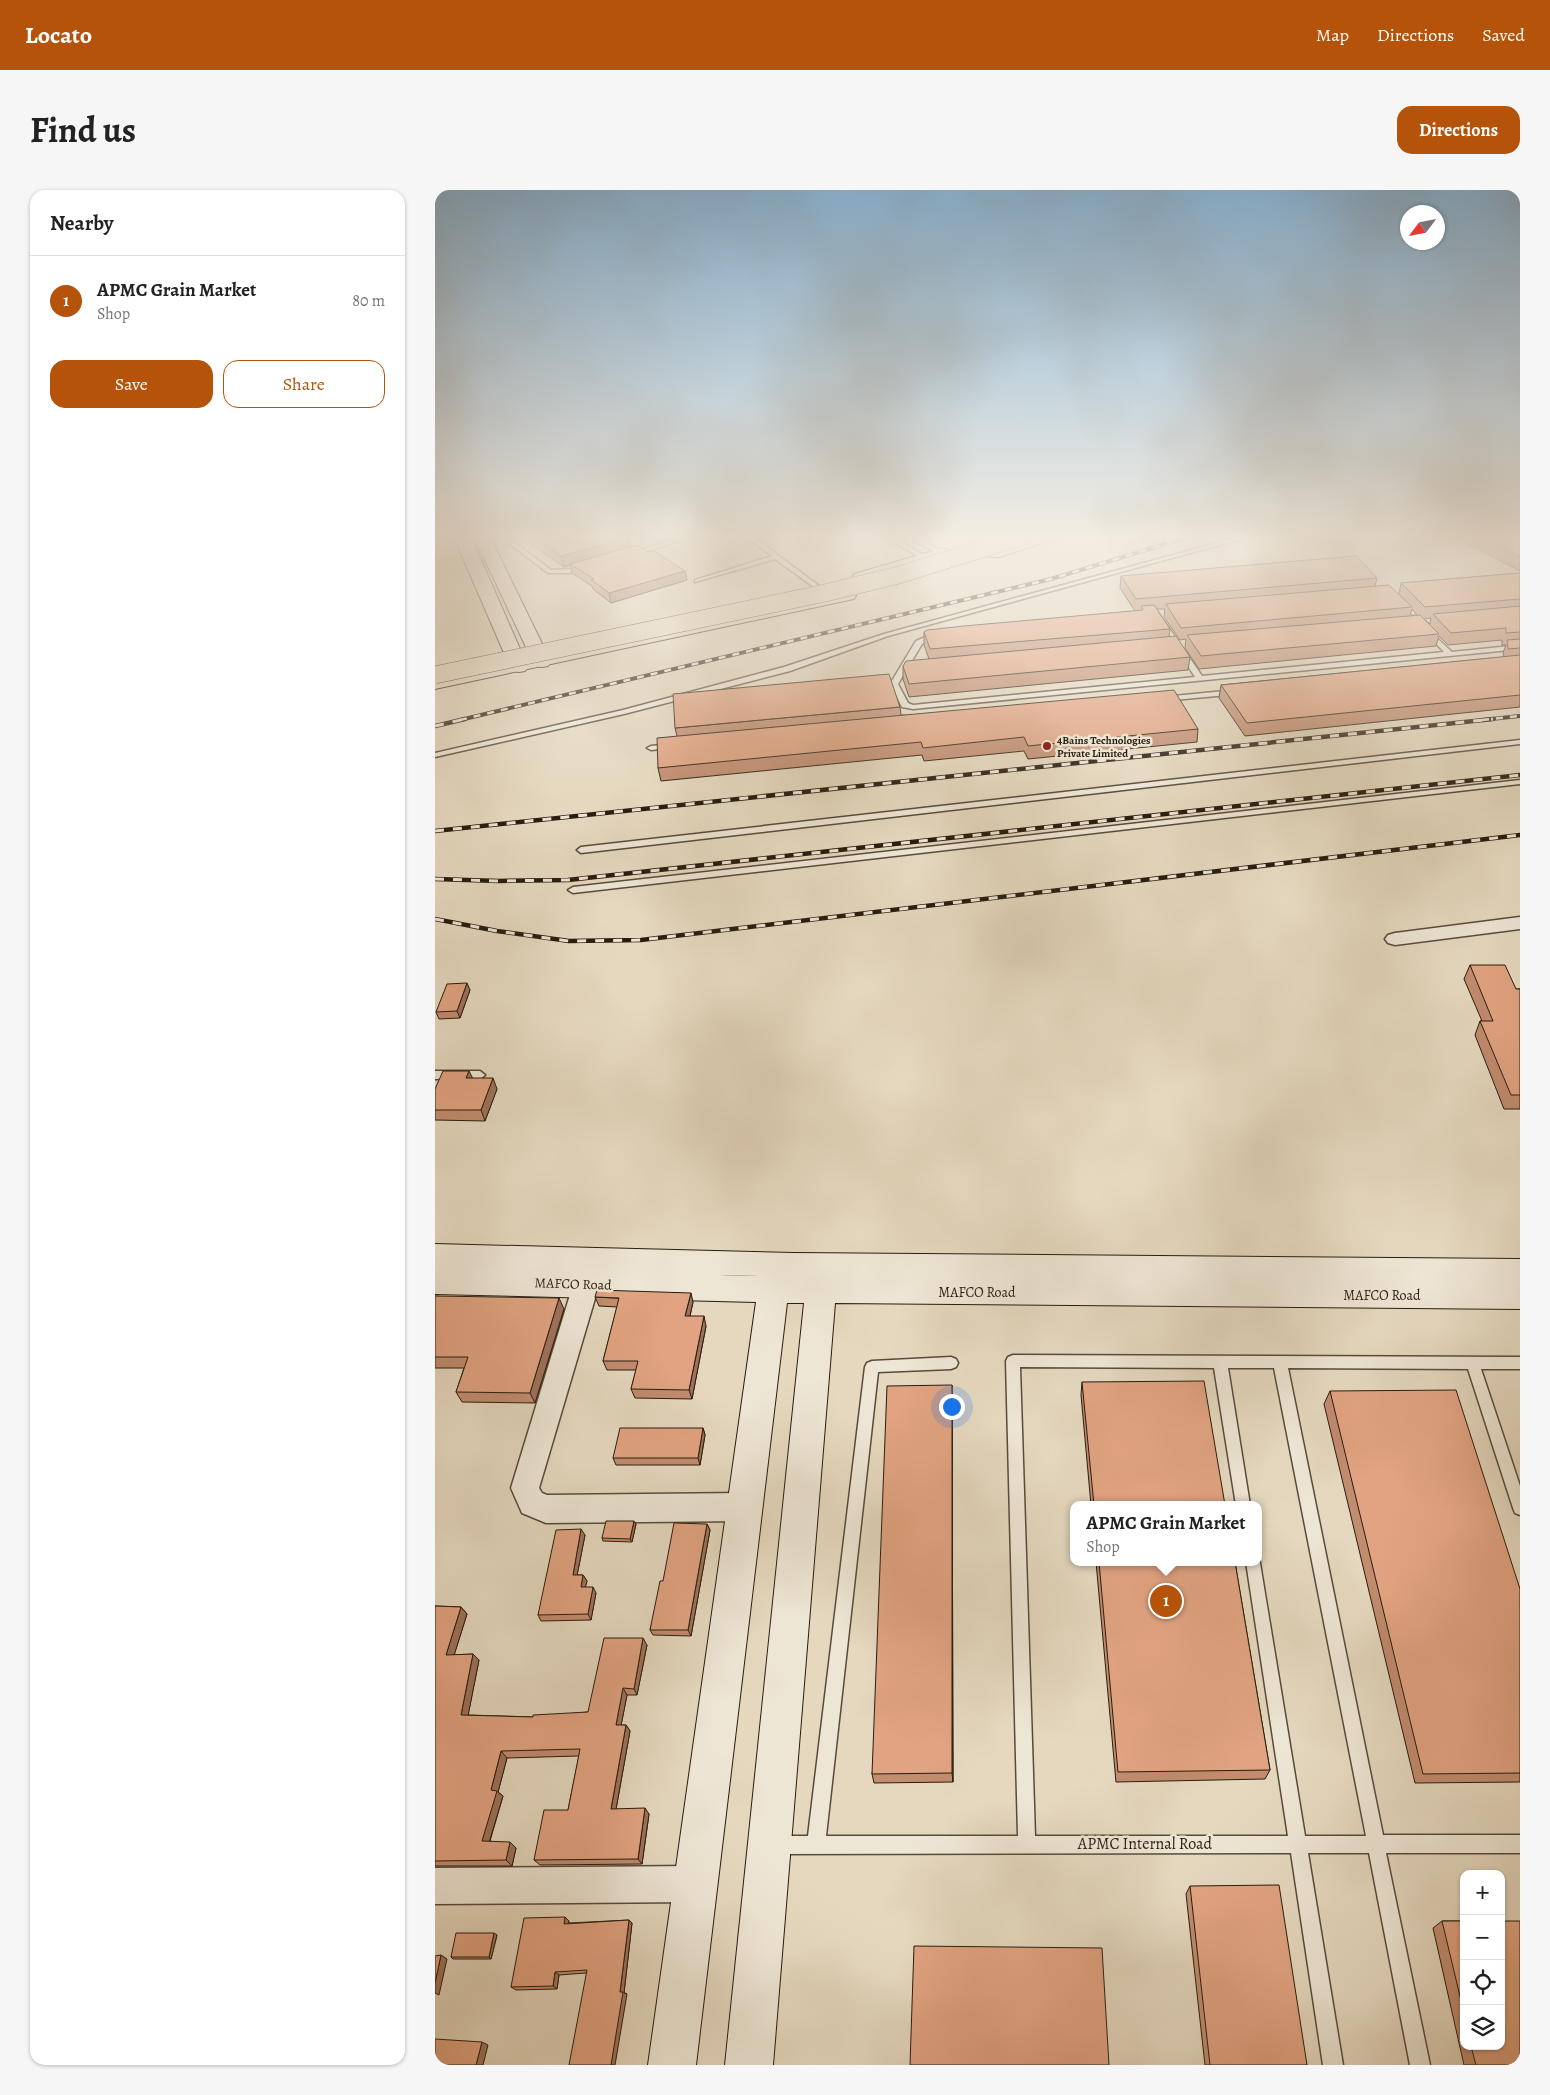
<!DOCTYPE html>
<html lang="en">
<head>
<meta charset="utf-8">
<style>
	:root { --surface:#fff; --page:#f6f6f6; --text:#222; --muted:#767676; --line:#e0e0e0; --accent:#b45309 }
	body { margin:0; font-family:Alegreya,serif; background:var(--page); color:var(--text) }
	.controls { position:absolute; right:15px; bottom:15px; display:grid; overflow:hidden; border-radius:10px; box-shadow:0 1px 4px #0004 }
	.controls button { width:45px; height:45px; display:grid; place-items:center; padding:0; border:0; border-bottom:1px solid var(--line); background:var(--surface); color:var(--text); font:25px sans-serif }
	.compass { position:absolute; left:965px; top:15px; width:45px; height:45px; border-radius:50%; background:var(--surface); box-shadow:0 1px 4px #0004; rotate:238deg }
	.you { position:absolute; left:516px; top:1216px; width:18px; height:18px; margin:-12px; border:4px solid #fff; border-radius:50%; background:#1a73e8; box-shadow:0 0 0 8px #1a73e833 }
	.badge { display:grid; place-items:center; width:32px; height:32px; border-radius:50%; background:var(--accent); color:#fff; font-size:16px; font-weight:700 }
	.pin { position:absolute; translate:-50% -50%; border:2px solid #fff; box-shadow:0 1px 5px #0006 }
	.popup { position:absolute; left:635px; top:1311px; width:192px; height:65px; box-sizing:border-box; display:grid; place-content:center; border-radius:10px; background:var(--surface); filter:drop-shadow(0 1px 4px #0005); font-size:16px; white-space:nowrap; color:var(--muted) }
	.popup b { font-size:19px; color:var(--text) }
	.popup::after { content:''; position:absolute; left:50%; top:100%; margin-left:-10px; border:10px solid transparent; border-top-color:var(--surface) }
	.list { margin:0; padding:0; list-style:none }
	h2 { display:flex; justify-content:space-between; align-items:center; height:65px; margin:0; padding:0 20px; font-size:21px }
	h2 small { font-size:16px; font-weight:400; color:var(--muted) }
	.list li { display:grid; grid-template-columns:32px 1fr auto; gap:15px; align-items:center; box-sizing:border-box; height:90px; padding:0 20px; border-top:1px solid var(--line) }
	.list b { display:block; font-size:19px; white-space:nowrap }
	.list p { margin:0; font-size:16px; white-space:nowrap; color:var(--muted) }
	.list em { font-size:16px; font-style:normal; color:var(--muted) }
	.actions { display:flex; gap:10px; padding:15px 20px }
	.actions a { flex:1; padding:11px 0; border:1px solid var(--accent); border-radius:15px; text-align:center; font-size:18px; color:var(--accent) }
	.actions .main { background:var(--accent); color:#fff }
	.icon { flex:none; width:28px; height:28px; fill:none; stroke:currentColor; stroke-width:2; stroke-linecap:round; stroke-linejoin:round }
	.map { position:relative; flex:none; width:1085px; height:1875px; overflow:hidden; border-radius:15px }
	header { display:flex; align-items:center; gap:30px; box-sizing:border-box; height:70px; padding:0 25px; background:var(--accent); color:#fff }
	header strong { font-size:24px }
	nav { display:flex; gap:28px; margin-inline-start:auto; font-size:18px }
	.intro { display:flex; align-items:center; justify-content:space-between; box-sizing:border-box; height:120px; padding:0 30px }
	h1 { margin:0; font-size:35px }
	.button { padding:12px 22px; border-radius:15px; background:var(--accent); color:#fff; font-size:18px; font-weight:700 }
	main { display:flex; gap:30px; padding:0 30px }
	aside { flex:1; background:var(--surface); border-radius:15px; box-shadow:0 1px 4px #0004 }
	.map>svg:first-child { display:block }
	.lines { fill:none; stroke-linecap:round; stroke-linejoin:round }
	.service-casing { stroke:#584b3b; stroke-width:3 }
	.minor-casing { stroke:#584b3b; stroke-width:3 }
	.secondary-casing { stroke:#291c0f; stroke-width:2 }
	.primary-casing { stroke:#291c0f; stroke-width:2 }
	.service { fill:#eee6d5; fill-rule:evenodd }
	.minor { fill:#eee6d5; fill-rule:evenodd }
	.secondary { fill:#eee6d5; fill-rule:evenodd }
	.primary { fill:#e5d8bf; fill-rule:evenodd }
	.rail-far1-casing { stroke:#291c0f; stroke-width:4 }
	.rail-casing { stroke:#291c0f; stroke-width:4.5 }
	.rail-far1 { stroke:#eee6d5; stroke-width:2.5; stroke-dasharray:7; stroke-linecap:butt }
	.rail { stroke:#eee6d5; stroke-width:3; stroke-dasharray:9; stroke-linecap:butt }
	.primary-bridge-casing { stroke:#291c0f; stroke-width:18; stroke-linecap:butt }
	.primary-bridge { stroke:#e5d8bf; stroke-width:17 }
	.wall { fill:#c28c6f; stroke:#291c0f; fill-rule:evenodd }
	.shaded-wall { fill:#9e725a; stroke:#291c0f }
	.building { fill:#e1a381; stroke:#291c0f }
	.poi-dot { fill:#8f2418; stroke:#eee6d5; stroke-width:2 }
	.labels { text-anchor:middle; dominant-baseline:central; stroke-width:5; stroke-linejoin:round; paint-order:stroke }
	.far-poi-label { font-size:11px; font-weight:bold; fill:#291c0f; stroke:#eee6d5; text-anchor:start }
	.street-label { font-size:14px; fill:#291c0f; stroke:#eee6d5 }
	.near-street-label { font-size:16px; fill:#291c0f; stroke:#eee6d5 }
</style>
</head>
<body>
<header>
<strong>Locato</strong>
<nav><a>Map</a><a>Directions</a><a>Saved</a></nav>
</header>
<div class="intro"><h1>Find us</h1><a class="button">Directions</a></div>
<main>
<aside>
<h2>Nearby<small></small></h2>
<ul class="list">
<li><span class="badge">1</span><div><b>APMC Grain Market</b><p>Shop</p></div><em>80 m</em></li>
</ul>
<div class="actions"><a class="main">Save</a><a>Share</a></div>
</aside>
<div class="map">
<svg width="1085" height="1875" viewBox="0 0 1085 1875">
	<rect width="100%" height="100%" fill="#e5d8bf"/>
	<filter id="stains"><feTurbulence type="fractalNoise" baseFrequency=".004" numOctaves="4"/><feColorMatrix values="0 0 0 0 .2 0 0 0 0 .09 0 0 0 0 .02 0 0 0 .5 -.17"/></filter>
	<radialGradient id="worn" r=".72"><stop offset=".6" stop-color="#630" stop-opacity="0"/><stop offset="1" stop-color="#630" stop-opacity=".3"/></radialGradient>
	<g class="lines">
		<defs>
			<path id="service" d="M63,345H70L116,380L135,379L152,374L155,376L135,383H113Z
				M254,345H264L198,365L193,364Z
				M309,345H316L384,396V398H380L340,369L260,392V390L337,366Z
				M445,345H453L494,368L489,369Z
				M469,345H477L509,363L504,364Z
				M811,345H821L453,446L355,481L189,524L0,567V563L188,520L349,477L449,444Z
				M727,430L729,431L767,486L1009,462L990,442L988,441L992,439L1017,462L1085,455V459L478,519L467,517L455,494L481,451L488,448L504,445L506,446V448L492,451L487,454L463,494L473,513L478,515L760,487L724,432Z
				M800,500H803V504L728,511L724,509L728,507Z
				M1085,550V554L146,663L142,660L146,657Z
				M237,554L241,556L240,558L216,560L212,558L216,556Z
				M1085,590V594L138,703L133,700L138,697Z
				M0,881H45L50,885L45,889H0Z
				M578,1165L1085,1167V1179H1046L1085,1296V1325L1080,1323L1078,1318L1033,1179L853,1178L948,1645H1085V1663H951L995,1875H975L934,1663H873L908,1875H888L856,1663L341,1664L335,1661L332,1655L335,1649L341,1646H373L430,1177L432,1173L437,1171L516,1167L521,1169L523,1173L521,1177L516,1179L443,1182L391,1646H583L571,1171L573,1167ZM585,1177L779,1178L801,1315H815L793,1178H839L931,1646H870L824,1367V1372H811L853,1646H600Z"/>
			<path id="minor" d="M1085,727V739L960,755L953,753L950,749L953,745L960,743Z
				M151,1085L160,1088L164,1095L104,1298L107,1303L112,1305L310,1303L320,1307L324,1317L320,1327L310,1331L111,1333L87,1323L76,1298L138,1095L142,1088Z
				M260,1676L273,1681L278,1694L273,1707L260,1712L0,1714V1678Z"/>
			<path id="secondary" d="M18,345H34L36,347L93,477L90,481L84,482L78,481L75,477Z
				M49,346L54,348L57,351L116,472L113,476L107,477L101,476L98,472L41,351L44,348Z
				M0,1054L358,1063L1085,1069V1119L400,1113L338,1875H290L369,1113H352L261,1875H213L321,1112L0,1104V1078L324,1086L0,1078Z"/>
			<path id="primary" d="M603,345H626L623,348L565,367H555L552,364L555,361Z
				M508,358L513,360L516,363L513,366L425,392L419,390L417,387L419,384Z
				M413,401L419,403L421,406L419,409L0,499V489Z"/>
		</defs>
		<use href="#service" class="service-casing"/>
		<use href="#minor" class="minor-casing"/>
		<use href="#secondary" class="secondary-casing"/>
		<use href="#primary" class="primary-casing"/>
		<use href="#service" class="service"/>
		<use href="#minor" class="minor"/>
		<use href="#secondary" class="secondary"/>
		<use href="#primary" class="primary"/>
		<defs>
			<path id="rail-far1" d="M25,530L616,389L760,345
				M1047,530L1085,526"/>
			<path id="rail" d="M0,536L30,529
				M0,641L1058,529
				M0,689L64,691L133,690L1085,585
				M0,729L62,741L134,751L206,750L1085,645"/>
		</defs>
		<use href="#rail-far1" class="rail-far1-casing"/>
		<use href="#rail" class="rail-casing"/>
		<use href="#rail-far1" class="rail-far1"/>
		<use href="#rail" class="rail"/>
		<defs>
			<path id="primary-bridge" d="M0,485L390,403L464,385L591,345"/>
		</defs>
		<use href="#primary-bridge" class="primary-bridge-casing"/>
		<use href="#primary-bridge" class="primary-bridge"/>
	</g>
	<path class="wall" d="M83,345H190L194,348L196,357L213,362L250,381L252,390L176,413L158,399L157,396L137,383L135,375L129,377Z
		M485,345H507L494,349Z
		M1017,345H1085V381Z
		M1085,383V517L810,546L784,508L786,495L1069,467L1068,463L1071,455H1067V450L1013,455L1004,446L1001,456L764,479L750,458L751,449L745,450L729,427L730,419H722L735,439L734,447L755,467L753,480L474,507L468,489V476L494,469L489,455V442L700,421L685,398L686,386L942,388L940,396L964,404L966,393ZM977,419L982,425H975ZM996,428L995,434L989,429Z
		M465,517L466,525L763,539L762,552L593,569L589,561L489,571L487,565L226,591L223,578L242,546L240,538Z
		M1035,775L1081,799H1085V919H1069L1040,845L1045,831H1047L1029,789Z
		M35,800L25,828L4,829L1,822Z
		M37,888L62,899L50,931L0,930V899Z
		M0,1106L129,1119L100,1213L27,1212L21,1202L29,1178H0Z
		M160,1107L258,1112L255,1126L271,1136L257,1209L200,1208L196,1199L201,1180H172L168,1171L182,1117L164,1116Z
		M647,1192L790,1315H656L646,1205Z
		M517,1195L518,1592L439,1593L437,1584Z
		M895,1201L1085,1399V1592L980,1593L889,1214Z
		M268,1238L270,1245L265,1275H181L178,1268Z
		M201,1334L197,1352L168,1351L167,1348Z
		M272,1334L275,1340L256,1446L218,1445L215,1440L228,1391Z
		M150,1345L142,1385H148L152,1391L150,1397L161,1403L156,1430L106,1431L103,1425Z
		M661,1372H800L835,1580L830,1589L681,1592Z
		M0,1416L26,1417L32,1424L19,1465L38,1464L44,1470L33,1525L98,1527L153,1522L212,1455L202,1505H192L186,1535H191L195,1541L181,1619L214,1624L207,1674L105,1675L99,1670L133,1620L144,1566L72,1568L63,1602L68,1606L55,1651L81,1658L77,1676H0Z
		M755,1696L872,1875H770L751,1704Z
		M130,1727L134,1731V1733L194,1730L197,1733L189,1803L192,1804L151,1783L124,1785L122,1799L81,1800L76,1797Z
		M1007,1731H1029V1856H1066L1085,1875H1029L998,1738Z
		M62,1745L56,1769H18L16,1767Z"/>
	<path class="shaded-wall" d="M386,345H396L386,348Z
		M494,345H507L494,349Z
		M194,348L197,359L135,374V375L129,377L126,366Z
		M250,381L252,390L176,413L174,403Z
		M32,793L35,800L25,828L22,821Z
		M34,881L39,891L31,888Z
		M58,888L62,899L50,931L46,920Z
		M256,1103L258,1112L253,1135L250,1126Z
		M124,1108L129,1119L100,1213L95,1203Z
		M269,1126L271,1136L257,1209L254,1200Z
		M517,1208L518,1592L517,1583Z
		M268,1238L270,1245L265,1275L263,1268Z
		M199,1331L201,1334L197,1352L195,1349Z
		M272,1334L275,1340L256,1446L253,1440Z
		M146,1339L150,1345L141,1391L138,1385Z
		M148,1385L152,1391L149,1403L146,1397Z
		M158,1397L161,1403L156,1430L153,1424Z
		M26,1417L32,1424L17,1472L11,1465Z
		M208,1448L212,1455L202,1505L199,1499Z
		M38,1464L44,1470L32,1531L26,1525Z
		M188,1498L192,1505L185,1541L181,1535Z
		M191,1535L195,1541L180,1625L176,1619Z
		M66,1561L72,1568L63,1602L68,1606L53,1656L47,1651L56,1600Z
		M210,1618L214,1624L207,1674L203,1669Z
		M75,1652L81,1658L77,1676L71,1670Z
		M130,1727L134,1731L133,1737L129,1734Z
		M194,1730L197,1733L189,1803L192,1804L180,1875H176Z
		M59,1743L62,1745L56,1769L54,1767Z
		M6,1765L12,1769L4,1805L0,1803V1793Z
		M120,1782L124,1785L122,1799L118,1796Z
		M47,1852L53,1855L48,1875H41Z"/>
	<path class="building" d="M95,345H190L194,348L126,366Z
		M1042,345H1085V367Z
		M202,355L213,362L219,361L250,381L174,403L156,390L159,389L135,374Z
		M921,366L942,388L701,409L686,386Z
		M1085,383V409L990,417L966,393Z
		M954,395L977,417L746,438L731,414Z
		M719,415L735,439L495,459L489,442L492,440L529,436L708,420L706,416Z
		M1085,416V442L1071,443V438L1016,443L998,424Z
		M985,425L1004,444L766,466L752,445Z
		M741,446L755,467L474,494L468,476L471,471Z
		M1085,449V458L1073,459L1072,450Z
		M1085,465V505L812,533L786,495Z
		M454,484L465,517L240,538L238,504Z
		M739,500L763,539L593,556L589,547L488,558L486,552L223,578L222,548Z
		M1035,775H1070L1081,799H1085V905H1076L1045,831H1058Z
		M32,793L22,821L1,822L12,794Z
		M8,881H34L31,888H58L46,920H0V899Z
		M162,1100L256,1103L250,1126H269L254,1200L196,1199L203,1171H168L184,1108L160,1107Z
		M0,1106L124,1108L95,1203L21,1202L33,1167H0Z
		M769,1191L790,1315H659L647,1192Z
		M517,1195V1583L437,1584L452,1196Z
		M1021,1200L1085,1399V1583L988,1584L895,1201Z
		M185,1238H268L263,1268H178Z
		M171,1331H199L195,1349L167,1348Z
		M239,1333L272,1334L253,1440H215L225,1391H228Z
		M146,1339L138,1385H148L146,1397H158L153,1424L103,1425L121,1340Z
		M664,1372H800L835,1580L683,1582Z
		M0,1416L26,1417L11,1465L38,1464L26,1525L98,1527V1525L153,1522L169,1448H208L199,1499L188,1498L181,1535H191L176,1619L210,1618L203,1669L99,1670L109,1620H133L145,1559L66,1561L56,1600L62,1601L47,1651L75,1652L71,1670L0,1671Z
		M844,1695L872,1875H775L755,1696Z
		M130,1727L129,1734L194,1730L185,1802H188L176,1875H134L152,1780L120,1782L118,1796L76,1797L89,1728Z
		M1007,1731H1029V1823Z
		M1066,1731H1085V1875H1041L1036,1856H1066Z
		M21,1743H59L54,1767H16Z
		M479,1756L667,1758L674,1875H475Z
		M6,1765L0,1793V1766Z
		M0,1849L47,1852L41,1875H0Z"/>
	<linearGradient id="sky" x2="0" y2="1"><stop stop-color="#89b5d7"/><stop offset="0.57" stop-color="#f3ede2"/><stop offset="1" stop-color="#f3ede2" stop-opacity="0"/></linearGradient>
	<rect width="1085" height="608" fill="url(#sky)"/>
	<circle class="poi-dot" cx="612" cy="556" r="5"/>
	<g class="labels">
		<g class="far-poi-label">
			<text x="622" y="550">4Bains Technologies<tspan x="622" dy="13">Private Limited</tspan></text>
		</g>
		<g class="street-label">
			<text transform="translate(138 1094) rotate(2)">MAFCO Road</text>
			<text x="542" y="1102">MAFCO Road</text>
			<text x="947" y="1105">MAFCO Road</text>
		</g>
		<g class="near-street-label">
			<text x="710" y="1654">APMC Internal Road</text>
		</g>
	</g>
	<rect width="100%" height="100%" filter="url(#stains)"/>
	<rect width="100%" height="100%" fill="url(#worn)"/>
</svg>
<div class="controls">
<button>+</button>
<button>−</button>
<button><svg class="icon" aria-label="locate" viewBox="0 0 24 24"><circle cx="12" cy="12" r="6"/><path d="M12 2v4M12 18v4M2 12h4M18 12h4"/></svg></button>
<button><svg class="icon" aria-label="layers" viewBox="0 0 24 24"><path d="M12 4l9 5-9 5-9-5zM3 14l9 5 9-5"/></svg></button>
</div>
<svg class="compass" viewBox="-18 -18 36 36"><path d="M0-13l5 13h-10z" fill="#e53935"/><path d="M0 13l5-13h-10z" fill="#767676"/></svg>
<div class="you"></div>
<div class="pin badge" style="left:731px;top:1411px">1</div>
<div class="popup"><b>APMC Grain Market</b>Shop</div>
</div>
</main>
</body>
</html>
